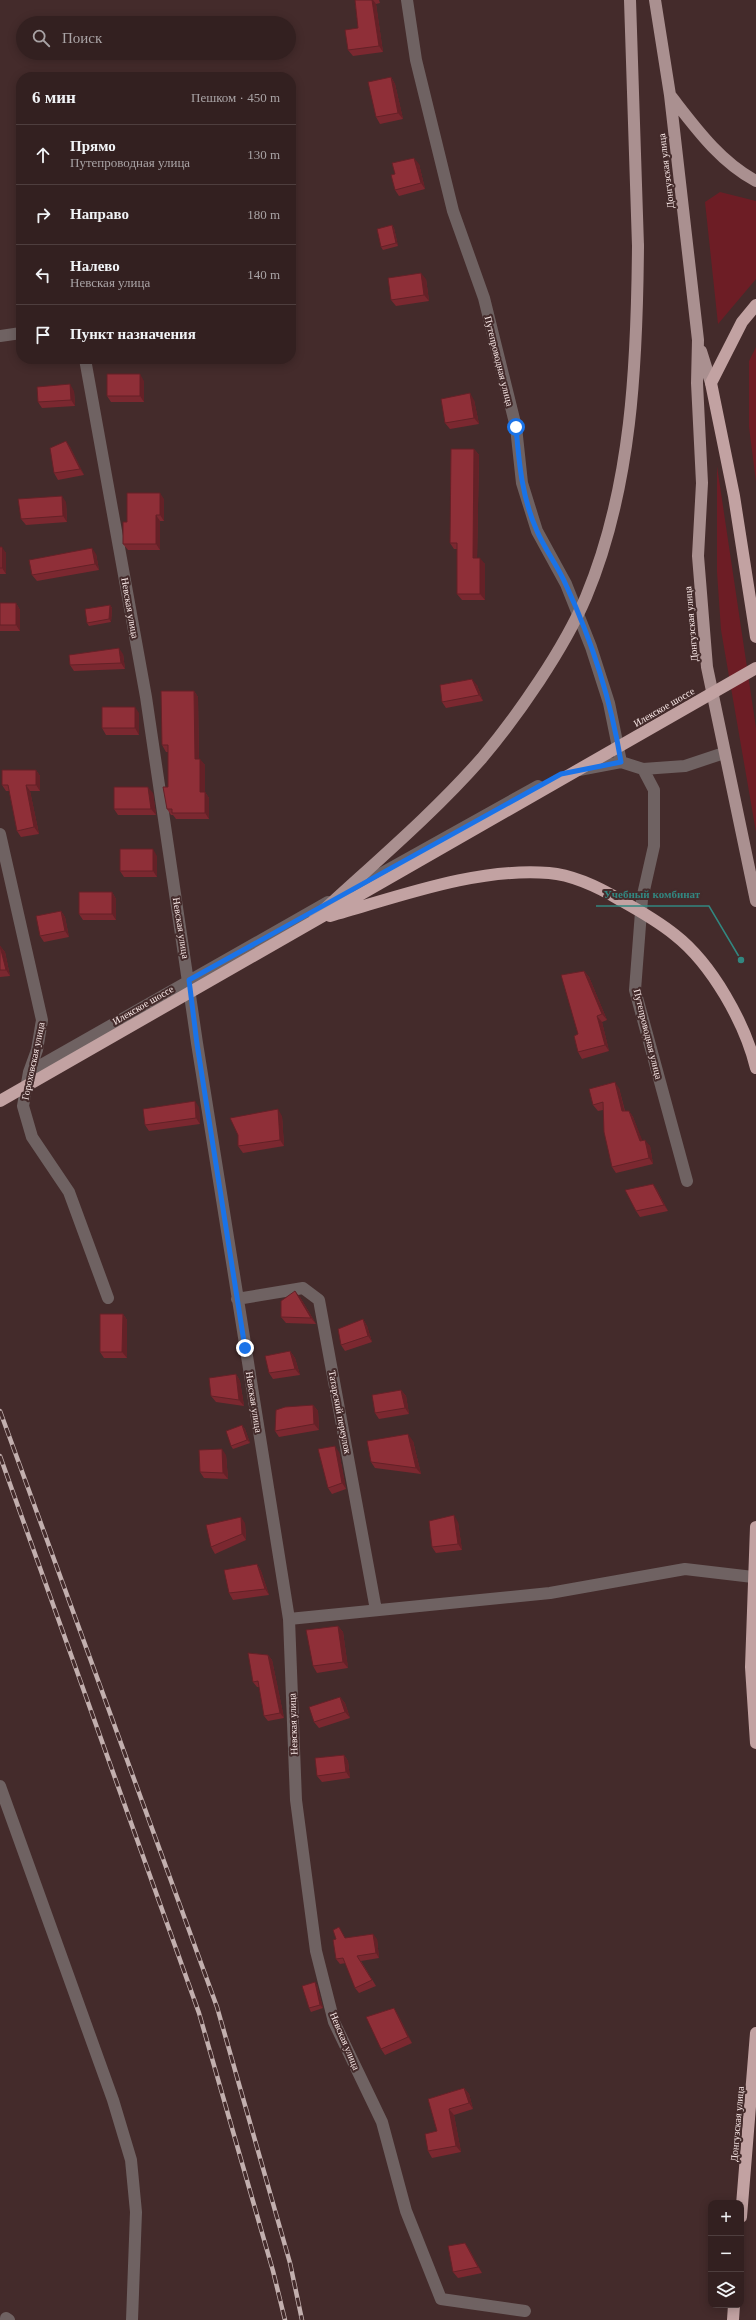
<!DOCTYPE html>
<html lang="ru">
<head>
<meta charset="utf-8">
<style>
	:root { --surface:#332020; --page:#3b2829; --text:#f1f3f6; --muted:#a9a3a5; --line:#4e3e3e }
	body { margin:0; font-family:"Times New Roman",serif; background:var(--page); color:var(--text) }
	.controls { position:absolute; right:12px; bottom:12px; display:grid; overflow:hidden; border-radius:8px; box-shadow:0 2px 10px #0003 }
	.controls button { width:36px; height:36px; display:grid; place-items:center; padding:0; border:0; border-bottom:1px solid var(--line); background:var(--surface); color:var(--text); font:20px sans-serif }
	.stop { position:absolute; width:12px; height:12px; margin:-9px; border:3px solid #1a73e8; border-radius:50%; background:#fff }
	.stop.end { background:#1a73e8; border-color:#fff; box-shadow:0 1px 4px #0008 }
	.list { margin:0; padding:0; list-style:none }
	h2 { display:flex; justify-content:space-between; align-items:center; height:52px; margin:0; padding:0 16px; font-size:17px }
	h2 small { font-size:13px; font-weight:400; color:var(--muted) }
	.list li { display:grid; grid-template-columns:26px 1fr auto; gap:12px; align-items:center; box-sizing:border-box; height:60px; padding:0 16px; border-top:1px solid var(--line) }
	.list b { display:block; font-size:15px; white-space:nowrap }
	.list p { margin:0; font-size:13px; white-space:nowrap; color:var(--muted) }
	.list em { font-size:13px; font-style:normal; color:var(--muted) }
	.icon { flex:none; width:22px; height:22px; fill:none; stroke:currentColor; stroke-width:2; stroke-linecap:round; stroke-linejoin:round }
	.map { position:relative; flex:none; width:756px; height:2320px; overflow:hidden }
	.search { position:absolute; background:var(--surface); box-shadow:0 2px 10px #0003; left:16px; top:16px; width:280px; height:44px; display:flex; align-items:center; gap:10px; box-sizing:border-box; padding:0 14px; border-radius:22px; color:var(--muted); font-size:15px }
	.panel { position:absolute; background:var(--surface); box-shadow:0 2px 10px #0003; left:16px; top:72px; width:280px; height:292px; border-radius:16px }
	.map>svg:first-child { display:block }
	.green { fill:#6d1d25 }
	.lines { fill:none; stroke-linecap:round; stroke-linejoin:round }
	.minor { stroke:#6f6262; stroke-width:12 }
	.major { stroke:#aa9090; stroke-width:12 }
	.highway { stroke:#c2a2a2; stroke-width:12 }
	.rail-casing { stroke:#c2afae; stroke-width:4.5 }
	.rail { stroke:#442b2b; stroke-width:3; stroke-dasharray:9; stroke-linecap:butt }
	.major-bridge { stroke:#aa9090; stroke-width:12 }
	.highway-bridge { stroke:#c2a2a2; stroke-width:12 }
	.wall { fill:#7b2830 }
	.shaded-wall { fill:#642127 }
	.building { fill:#8f2f38; stroke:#642127 }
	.route { stroke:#1a73e8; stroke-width:5 }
	.labels { text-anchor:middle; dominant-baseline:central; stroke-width:4; stroke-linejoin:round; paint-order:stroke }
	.street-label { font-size:10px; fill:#fbeae9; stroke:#442b2b }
	.leader { fill:none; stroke:#328780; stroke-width:1.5 }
	.callout-dot { fill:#328780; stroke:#442b2b; stroke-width:1.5 }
	.callout-label { font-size:11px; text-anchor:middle; font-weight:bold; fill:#328780; stroke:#442b2b; stroke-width:4; stroke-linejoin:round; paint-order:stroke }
</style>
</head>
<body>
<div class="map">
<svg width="756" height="2320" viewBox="0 0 756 2320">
	<rect width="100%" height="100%" fill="#442b2b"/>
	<path class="green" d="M720,192L756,201V279L718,324L705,202Z
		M756,347V482L749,427V361Z
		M717,466L756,728V832L721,630L717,572Z"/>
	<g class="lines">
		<path class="minor" d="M407,0L416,60L453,211L484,298L516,427L522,483L537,531L566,584L591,647L609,703L621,762
			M0,336L21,333
			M85,359L146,697L197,1043L289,1619L296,1800L316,1951L334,2022L382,2122L406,2211L441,2299L525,2311
			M643,769L654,790V846L642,899L635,990L687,1181
			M579,770L621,762L643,769L685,766L724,753
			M0,834L42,1020L37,1050L29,1072L23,1106L32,1137L69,1192L108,1298
			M348,892L538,786
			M29,1072L328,902
			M237,1299L303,1288L319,1300L376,1610
			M289,1619L550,1593L685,1569L753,1577
			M0,1786L113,2100L131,2160L136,2212L132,2320
			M6,2320V2318L9,2320"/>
		<path class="major" d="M630,0L638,246
			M655,0L670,95L698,340L697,383L702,483L698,556L707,667L756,901
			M670,95C695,127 719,161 756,181
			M701,351L711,383"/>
		<path class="highway" d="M756,305L742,322L711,383L734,496L756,637
			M756,1527L751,1667L756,1743
			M741,2217L756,2033
			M733,2320L734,2305"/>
		<defs>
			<path id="rail" d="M0,1411L217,2007L290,2263L302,2320
				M0,1456L199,2013L273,2271L285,2320"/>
		</defs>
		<use href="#rail" class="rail-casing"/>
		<use href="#rail" class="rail"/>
		<path class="major-bridge" d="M315,918C371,866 431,816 482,758C518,715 564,649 586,597C632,487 637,363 638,246"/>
		<path class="highway-bridge" d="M330,916C398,897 477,867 549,873C573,875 602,889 622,901C640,911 659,922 675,935C712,964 745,1023 756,1068
			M0,1101L756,668"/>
	</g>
	<path class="wall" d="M355,0H379L380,3L376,4L383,52L353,56L348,50L358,28Z
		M391,77L395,84L403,119L380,124L376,117Z
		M419,164L425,189L399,196L395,190V174Z
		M392,225L394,228L398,246L383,250L381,247Z
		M426,279L429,301L396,306L391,300Z
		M144,381V402H111L107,396Z
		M74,391L75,406L42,408L38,402Z
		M474,400L479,424L450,429L445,423Z
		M66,441L70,447L84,475L58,480L54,473Z
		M474,449L479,455L477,558L485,564V600H462L457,594V549H454L450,543Z
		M164,499V521H160V550H128L123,544Z
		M66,502L67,522L26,525L21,519Z
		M0,547L6,553V574H0Z
		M96,554L99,570L37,581L32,575Z
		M0,603H16L20,610V631H0Z
		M110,605L112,608L111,622L89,626L87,623Z
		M123,654L125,669L74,671L70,665Z
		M477,685L483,701L446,708L442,702Z
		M194,691L198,697L199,759L205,765V792L209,798V819H176L173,815H171L167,809L168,787V752H166L162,745Z
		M139,713V735H106L102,728Z
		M36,770L40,776V791H30L39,834L21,837L17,831L9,791H6L2,785Z
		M153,793L156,815H118L114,809Z
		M157,856V877H124L120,871Z
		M112,892L116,899V920H83L79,914Z
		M61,911L65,917L69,937L44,942L40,936Z
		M0,946L5,952L10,976L0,977Z
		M584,971L589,977L607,1020L602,1022L609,1051L582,1059L578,1052V1034Z
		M619,1088L625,1111H629L633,1117L642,1141L650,1146L653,1164L616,1173L612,1167L603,1110L598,1111L593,1105Z
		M199,1107L200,1124L149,1131L145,1125Z
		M282,1116L284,1146L243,1153L238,1146Z
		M653,1184L657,1190L668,1211L640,1217L636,1211Z
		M300,1297L316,1324L286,1323L281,1317Z
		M123,1314L127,1320V1358H104L100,1352Z
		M363,1319L367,1326L372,1342L345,1351L341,1345Z
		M290,1351L295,1358L300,1375L273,1379L269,1373Z
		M236,1374L240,1381L244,1406L216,1402L211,1396Z
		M401,1390L406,1396L409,1414L379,1419L375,1413Z
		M313,1405L318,1411L319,1430L279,1437L275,1431Z
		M242,1425L245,1429L250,1443L233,1449L231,1446Z
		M413,1441L421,1474L375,1468L371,1462Z
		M339,1452L346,1489L332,1494L328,1488Z
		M226,1455L228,1479L204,1478L200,1472Z
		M458,1522L462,1550L436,1553L432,1547Z
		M245,1523L246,1540L215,1554L211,1547Z
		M257,1564L261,1571L269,1595L233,1600L229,1593Z
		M338,1626L343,1632L348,1668L317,1673L313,1666Z
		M268,1655L272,1660L284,1718L268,1721L264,1716L259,1687H257L253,1682Z
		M340,1697L345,1703L350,1718L319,1728L314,1722Z
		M344,1755L348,1761L350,1778L322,1782L317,1776Z
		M346,1938L377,1939L379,1958L361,1961L376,1986L359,1993L355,1988L346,1963L340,1964L336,1959Z
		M315,1982L317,1985L323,2008L311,2012L309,2008Z
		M394,2008L398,2015L412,2043L385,2055L381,2049Z
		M464,2088L469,2094L473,2109L454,2115L461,2152L432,2158L428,2151L437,2131L428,2099Z
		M465,2243L469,2249L482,2273L458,2278L453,2272Z"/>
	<path class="shaded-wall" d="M372,0H373L376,4L383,52L379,46Z
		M391,77L395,84L403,119L398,113Z
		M414,158L419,164L425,189L421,183Z
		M392,225L394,228L398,246L396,243Z
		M421,273L426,279L429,301L424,295Z
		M140,374L144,381V402L140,396Z
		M70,384L74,391L75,406L71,400Z
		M470,393L474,400L479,424L474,418Z
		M66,441L70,447L84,475L80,469Z
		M474,449L479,455L477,564L473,558Z
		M160,493L164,499V521L160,515Z
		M62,496L66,502L67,522L63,516Z
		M156,515L160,521V550L156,544Z
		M2,547L6,553V574L2,568Z
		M92,548L96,554L99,570L95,564Z
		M480,558L485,564V600L480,594Z
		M16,603L20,610V631L16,625Z
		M110,605L112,608L111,622L109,619Z
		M119,648L123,654L125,669L121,663Z
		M472,679L477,685L483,701L479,695Z
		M194,691L198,697L199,765L195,759Z
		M135,707L139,713V735L135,728Z
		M200,759L205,765V792L209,798V819L205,813L200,792Z
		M36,770L40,776V791L36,785Z
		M26,785L30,791L39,834L34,827Z
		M148,787L153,793L156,815L151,809Z
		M153,849L157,856V877L153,871Z
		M112,892L116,899V920L112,914Z
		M61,911L65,917L69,937L65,931Z
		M0,946L5,952L10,976L6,970Z
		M584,971L589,977L607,1020L602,1014Z
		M597,1016L602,1022L609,1051L605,1045Z
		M615,1082L619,1088L626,1117L622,1111Z
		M195,1101L199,1107L200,1124L196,1118Z
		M278,1109L282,1116L284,1146L280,1140Z
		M629,1111L633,1117L645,1147L640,1141Z
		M645,1140L650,1146L653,1164L649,1158Z
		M653,1184L657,1190L668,1211L664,1205Z
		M295,1291L300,1297L316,1324L311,1318Z
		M123,1314L127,1320V1358L122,1352Z
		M363,1319L367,1326L372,1342L368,1336Z
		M290,1351L295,1358L300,1375L295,1369Z
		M236,1374L240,1381L244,1406L239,1400Z
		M401,1390L406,1396L409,1414L405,1408Z
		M313,1405L318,1411L319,1430L314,1424Z
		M242,1425L245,1429L250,1443L247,1440Z
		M408,1434L413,1441L421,1474L416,1468Z
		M335,1446L339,1452L346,1489L342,1483Z
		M222,1449L226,1455L228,1479L223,1473Z
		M454,1515L458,1522L462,1550L458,1544Z
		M241,1517L245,1523L246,1540L242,1534Z
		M257,1564L261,1571L269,1595L265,1589Z
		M338,1626L343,1632L348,1668L343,1662Z
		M268,1655L272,1660L284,1718L280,1713Z
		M340,1697L345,1703L350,1718L345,1712Z
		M344,1755L348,1761L350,1778L346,1772Z
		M373,1934L377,1939L379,1958L376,1953Z
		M315,1982L317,1985L323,2008L320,2005Z
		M394,2008L398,2015L412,2043L408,2037Z
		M464,2088L469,2094L473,2109L469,2103Z
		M449,2109L454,2115L461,2152L456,2146Z
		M465,2243L469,2249L482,2273L478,2267Z"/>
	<path class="building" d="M355,0H372L379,46L348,50L345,30L358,28Z
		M391,77L398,113L376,117L368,82Z
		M414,158L421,183L395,190L391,175L395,174L392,163Z
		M392,225L396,243L381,247L377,229Z
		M421,273L424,295L391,300L388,278Z
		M107,374H140V396H107Z
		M70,384L71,400L38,402L37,387Z
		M470,393L474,418L445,423L441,399Z
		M66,441L80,469L54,473L50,448Z
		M451,449H474L473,558H480V594H457V543H450Z
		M127,493H160V515H156V544H123V522H127Z
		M62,496L63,516L21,519L18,499Z
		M0,547H2V568H0Z
		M92,548L95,564L32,575L29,560Z
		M0,603H16V625H0Z
		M110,605L109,619L87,623L85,609Z
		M119,648L121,663L70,665L69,655Z
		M472,679L479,695L442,702L440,685Z
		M161,691H194L195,759H200V792H205V813H172V809H167L163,787H168V745H162Z
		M102,707H135V728H102Z
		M2,770H36V785H26L34,827L17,831L8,785H2Z
		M114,787H148L151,809H114Z
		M120,849H153V871H120Z
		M79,892H112V914H79Z
		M61,911L65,931L40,936L36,916Z
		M0,946L6,970H0Z
		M584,971L602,1014L597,1016L605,1045L578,1052L574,1036L578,1034L561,975Z
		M615,1082L622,1111H629L640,1141L645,1140L649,1158L612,1167L604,1132L603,1102L593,1105L589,1089Z
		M195,1101L196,1118L145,1125L143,1109Z
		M278,1109L280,1140L238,1146V1135L230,1118Z
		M653,1184L664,1205L636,1211L625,1190Z
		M295,1291L311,1318L281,1317V1301Z
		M100,1314H123L122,1352H100Z
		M363,1319L368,1336L341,1345L338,1329Z
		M290,1351L295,1369L269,1373L265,1356Z
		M236,1374L239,1400L211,1396L209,1378Z
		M401,1390L405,1408L375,1413L372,1395Z
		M313,1405L314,1424L275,1431L276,1410L285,1407Z
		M242,1425L247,1440L231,1446L226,1431Z
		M408,1434L416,1468L371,1462L367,1441Z
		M335,1446L342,1483L328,1488L318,1449Z
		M222,1449L223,1473L200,1472L199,1450Z
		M454,1515L458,1544L432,1547L429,1521Z
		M241,1517L242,1534L211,1547L206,1525Z
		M257,1564L265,1589L229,1593L224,1570Z
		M338,1626L343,1662L313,1666L306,1630Z
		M248,1653L268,1655L280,1713L264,1716L258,1681L253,1682Z
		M340,1697L345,1712L314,1722L309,1707Z
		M344,1755L346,1772L317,1776L315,1758Z
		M339,1927L345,1938L373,1934L376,1953L357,1956L372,1980L355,1988L343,1958L336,1959L333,1940L336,1939L333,1930Z
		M315,1982L320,2005L309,2008L302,1986Z
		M394,2008L408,2037L381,2049L366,2017Z
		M464,2088L469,2103L449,2109L456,2146L428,2151L425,2134L437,2131L428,2099Z
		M465,2243L478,2267L453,2272L448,2246Z"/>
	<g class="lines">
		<path class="route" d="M245,1348L197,1044L189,980L561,774L621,762C611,701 592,641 566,585C558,566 545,550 537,531C522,498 519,463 516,427"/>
	</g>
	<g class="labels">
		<g class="street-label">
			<text transform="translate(666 171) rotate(-97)">Донгузская улица</text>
			<text transform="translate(499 361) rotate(76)">Путепроводная улица</text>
			<text transform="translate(130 608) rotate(80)">Невская улица</text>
			<text transform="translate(691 624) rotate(-95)">Донгузская улица</text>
			<text transform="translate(664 707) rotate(-30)">Илекское шоссе</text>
			<text transform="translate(181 928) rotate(81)">Невская улица</text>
			<text transform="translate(143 1005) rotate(-30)">Илекское шоссе</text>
			<text transform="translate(648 1034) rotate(76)">Путепроводная улица</text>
			<text transform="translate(33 1061) rotate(-78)">Гороховская улица</text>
			<text transform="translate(254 1402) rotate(81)">Невская улица</text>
			<text transform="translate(340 1412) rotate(79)">Татарский переулок</text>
			<text transform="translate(293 1724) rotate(-92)">Невская улица</text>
			<text transform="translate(345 2041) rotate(67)">Невская улица</text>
			<text transform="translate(737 2124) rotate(-85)">Донгузская улица</text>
		</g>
	</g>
	<path class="leader" d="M741 960L709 906H596"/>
	<circle class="callout-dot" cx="741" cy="960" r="4"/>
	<g class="callout-label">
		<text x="652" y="898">Учебный комбинат</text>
	</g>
</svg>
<div class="controls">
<button>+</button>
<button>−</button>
<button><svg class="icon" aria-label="layers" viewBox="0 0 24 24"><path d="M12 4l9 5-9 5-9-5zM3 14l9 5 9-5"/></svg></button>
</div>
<div class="stop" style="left:516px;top:427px"></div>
<div class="stop end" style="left:245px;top:1348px"></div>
<div class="search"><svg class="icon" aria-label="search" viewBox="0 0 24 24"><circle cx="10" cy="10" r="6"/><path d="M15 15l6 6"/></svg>Поиск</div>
<section class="panel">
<h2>6 мин<small>Пешком · 450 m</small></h2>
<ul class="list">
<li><svg class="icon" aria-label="ahead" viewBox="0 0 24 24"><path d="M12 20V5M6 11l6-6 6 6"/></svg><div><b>Прямо</b><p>Путепроводная улица</p></div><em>130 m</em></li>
<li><svg class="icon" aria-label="right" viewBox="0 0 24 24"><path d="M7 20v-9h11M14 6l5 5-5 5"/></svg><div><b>Направо</b></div><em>180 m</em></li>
<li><svg class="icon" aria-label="left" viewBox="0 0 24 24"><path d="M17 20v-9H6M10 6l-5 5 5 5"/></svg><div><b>Налево</b><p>Невская улица</p></div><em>140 m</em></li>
<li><svg class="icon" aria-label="arrive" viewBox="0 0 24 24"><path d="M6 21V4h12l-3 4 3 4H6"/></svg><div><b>Пункт назначения</b></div></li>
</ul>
</section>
</div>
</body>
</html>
